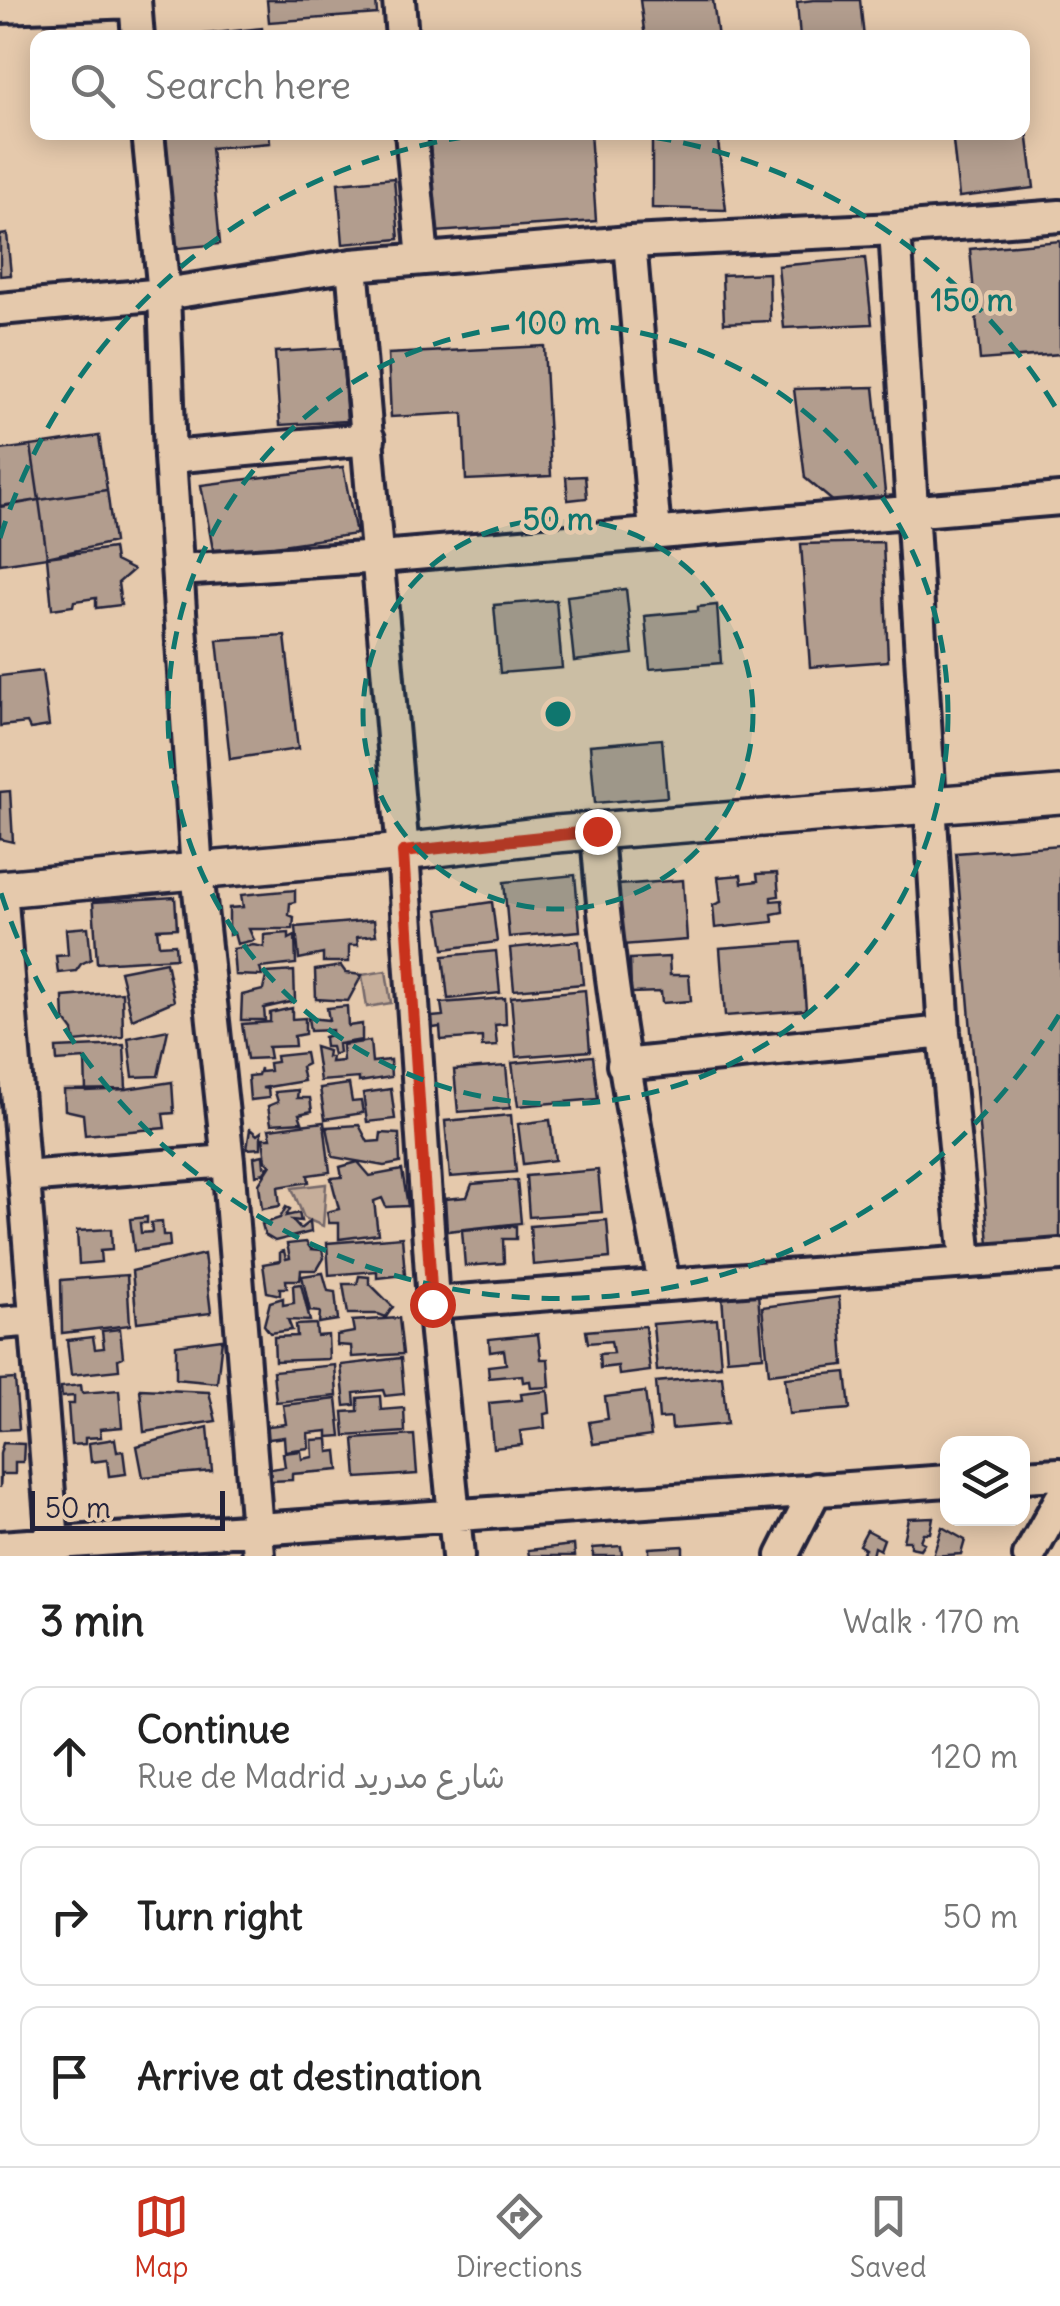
<!DOCTYPE html>
<html lang="en">
<head>
<meta charset="utf-8">
<style>
	:root { --surface:#fff; --page:#f6f6f6; --text:#222; --muted:#767676; --line:#e0e0e0; --accent:#c8321e }
	body { margin:0; font-family:Delius,"Playpen Sans Arabic",sans-serif; background:var(--page); color:var(--text) }
	.controls { position:absolute; right:30px; bottom:30px; display:grid; overflow:hidden; border-radius:20px; box-shadow:0 5px 25px #0003 }
	.controls button { width:90px; height:90px; display:grid; place-items:center; padding:0; border:0; border-bottom:2px solid var(--line); background:var(--surface); color:var(--text); font:50px sans-serif }
	.scale { position:absolute; left:30px; bottom:25px; width:195px; box-sizing:border-box; padding-left:10px; border:5px solid #22223b; border-top:0; font-size:28px; line-height:35px; white-space:nowrap; color:#22223b; -webkit-text-stroke:8px #e5c9ac; paint-order:stroke }
	.stop { position:absolute; width:30px; height:30px; margin:-22px; border:8px solid #c8321e; border-radius:50%; background:#fff }
	.stop.end { background:#c8321e; border-color:#fff; box-shadow:0 2px 10px #0008 }
	.list { margin:0; padding:0; list-style:none }
	h2 { display:flex; justify-content:space-between; align-items:center; height:130px; margin:0; padding:0 40px; font-size:42px }
	h2 small { font-size:32px; font-weight:400; color:var(--muted) }
	.list li { display:grid; grid-template-columns:65px 1fr auto; gap:30px; align-items:center; box-sizing:border-box; height:140px; margin:0 20px 20px; padding:0 20px; border:2px solid var(--line); border-radius:20px }
	.list b { display:block; font-size:38px; white-space:nowrap }
	.list p { margin:0; font-size:32px; white-space:nowrap; color:var(--muted) }
	.list em { font-size:32px; font-style:normal; color:var(--muted) }
	.icon { flex:none; width:55px; height:55px; fill:none; stroke:currentColor; stroke-width:2; stroke-linecap:round; stroke-linejoin:round }
	.map { position:relative; flex:none; width:1060px; height:1556px; overflow:hidden }
	.search { position:absolute; background:var(--surface); box-shadow:0 5px 25px #0003; left:30px; right:30px; top:30px; height:110px; display:flex; align-items:center; gap:25px; box-sizing:border-box; padding:0 35px; border-radius:20px; color:var(--muted); font-size:38px }
	.sheet { height:610px; background:var(--surface) }
	nav { display:flex; justify-content:space-around; align-items:center; box-sizing:border-box; height:140px; border-top:2px solid var(--line); background:var(--surface); font-size:28px; color:var(--muted) }
	nav a { display:grid; justify-items:center; gap:5px }
	nav .on { color:var(--accent) }
	.map>svg:first-child { display:block }
	.green { fill:#c6ae9a; stroke:#74686a; stroke-width:2.5 }
	.building { fill:#b29d8e; stroke:#22223b; stroke-width:2.5 }
	.lines { fill:none; stroke-linecap:round; stroke-linejoin:round }
	.minor-casing { stroke:#22223b; stroke-width:38 }
	.tertiary-casing { stroke:#22223b; stroke-width:42 }
	.minor { stroke:#e5c9ac; stroke-width:30 }
	.tertiary { stroke:#e5c9ac; stroke-width:35 }
	.route { stroke:#c8321e; stroke-width:12 }
	.ring { fill:none; stroke:#0f766e; stroke-width:5; stroke-dasharray:18 12 }
	.centre { fill:#0f766e; stroke:#e5c9ac; stroke-width:5 }
	.ring-label { font-size:30px; text-anchor:middle; font-weight:bold; fill:#0f766e; stroke:#e5c9ac; stroke-width:9; stroke-linejoin:round; paint-order:stroke }
</style>
</head>
<body>
<div class="map">
<svg width="1060" height="1556" viewBox="0 0 1060 1556">
	<rect width="100%" height="100%" fill="#e5c9ac"/>
	<filter id="ink" filterUnits="userSpaceOnUse"><feTurbulence type="fractalNoise" baseFrequency=".01" numOctaves="2"/><feDisplacementMap in="SourceGraphic" scale="20" xChannelSelector="R" yChannelSelector="G"/><feConvolveMatrix kernelMatrix="1 2 1 2 8 2 1 2 1" color-interpolation-filters="sRGB"/></filter>
	<g filter="url(#ink)">
		<path class="green" d="M386,971L391,1003L367,1007L362,975Z
			M326,1184L323,1226L304,1218L292,1188Z"/>
		<path class="building" d="M267,0H376L377,14L269,22Z
			M640,0H713L718,38H645Z
			M814,0H860L864,38H800L797,2Z
			M262,28L263,38H166Z
			M1022,90L1034,188L959,197L952,132H1022Z
			M160,132H269L270,143L211,148L220,244L170,249Z
			M429,132H590L596,221L435,232Z
			M652,132H717L726,210L652,208Z
			M394,178L399,239L343,244L338,183Z
			M7,234L11,275L0,276V235Z
			M1060,241V354L980,360L970,249Z
			M865,258L872,324L784,328L778,266Z
			M769,273L770,321L724,323L722,275Z
			M544,346L551,476L466,480L463,413L391,417L388,354Z
			M342,348L347,421L280,425L275,352Z
			M874,387L886,502L835,503L805,478L794,389Z
			M99,436L107,490L39,500L31,446Z
			M31,446L39,500L0,507V450Z
			M343,467L356,534L214,555L201,485Z
			M585,476L587,498L568,500L566,477Z
			M107,490L114,542L47,557L39,500Z
			M39,500L47,557L0,564V506Z
			M883,542L888,661L810,667L801,544Z
			M113,548L115,561L133,570L118,583L121,605L96,608V598L74,601L73,606L52,609L47,557Z
			M626,589L633,654L574,661L567,596Z
			M556,600L562,668L500,673L494,605Z
			M717,605L721,663L650,669L645,616L698,611V607Z
			M285,636L298,749L230,759L217,640Z
			M42,671L49,726L30,729L27,723L0,726V676Z
			M662,739L667,797L595,803L590,745Z
			M10,791L13,842L0,839V792Z
			M1060,845V1238L989,1244L956,853Z
			M777,873L779,896L771,897V901L782,900L783,912L772,914L773,922L715,928L713,905L721,902L718,877L741,875L742,883L758,881L757,874Z
			M575,875L580,931L509,937L504,882Z
			M683,880L687,940L622,945L618,885Z
			M295,890V902L290,903L289,915L294,917L293,929H249L254,940L237,944L234,933L229,935V908L243,907L241,895Z
			M175,897L177,928L157,929L159,945L175,944L176,958L97,963L93,902Z
			M492,902L497,942L444,949L438,910Z
			M374,920L376,935L357,937L358,945H349V962H323V954L299,959L296,927Z
			M88,927L91,959L81,964L76,971L58,973L56,956L68,955L66,929Z
			M289,933V939L295,936L296,964L260,968L262,976L235,975L233,949L253,945L264,947V935Z
			M579,941L583,984L514,990L510,948Z
			M801,942L806,1010L725,1016L720,948Z
			M496,951L500,993L448,999L443,956Z
			M669,957L670,975H689L691,1001L662,1003L661,992L631,993L630,959Z
			M166,962L174,1001L132,1019L120,971Z
			M341,966L346,973L362,975L348,1001L316,999L315,970Z
			M294,971L295,1001L264,1008L265,1020H241L242,995L263,990L267,973Z
			M585,990L590,1051L516,1057L511,997Z
			M122,992L123,1037L75,1042L73,1031L64,1019L63,997Z
			M505,998L506,1024L495,1025L497,1046L482,1047V1037L441,1040L440,1027L433,1028L432,1017L443,1016L441,1003Z
			M347,1006L348,1026L362,1024V1040L338,1044L339,1053L333,1055L331,1047H325L324,1037L332,1035V1030L310,1031L308,1018L329,1020L327,1008Z
			M292,1008V1019L305,1018V1034L294,1036L295,1046L268,1047L270,1058L247,1059L242,1024L270,1022V1013Z
			M168,1030L158,1076L133,1077L128,1038Z
			M370,1041L372,1062L390,1060L391,1077L359,1082V1078L320,1081L315,1047L328,1051L327,1057H332L331,1062L343,1061L342,1045Z
			M124,1045L126,1089L86,1091L85,1059L57,1061L56,1048Z
			M305,1053L307,1064L301,1067L304,1081L262,1088L268,1089L269,1098L250,1100L248,1076L258,1075L260,1068V1072L270,1071L269,1063L277,1062L276,1056Z
			M593,1056L598,1099L518,1106L512,1063Z
			M506,1066L510,1108L458,1112L454,1070Z
			M172,1082L174,1113L163,1114L165,1128L85,1135L83,1114L65,1110L64,1090L126,1089Z
			M349,1084L352,1102L361,1101L363,1113L325,1119L320,1088Z
			M391,1089L395,1119L367,1122L363,1093Z
			M298,1090L297,1098H310L312,1111L299,1114L302,1122L271,1124L268,1106L278,1102L275,1092Z
			M511,1115L516,1172L450,1177L445,1121Z
			M550,1120L555,1160L523,1164L518,1124Z
			M324,1122L330,1172L308,1175L309,1182L278,1187L280,1206L262,1209L259,1184L271,1165L266,1161L263,1138H271L269,1129Z
			M359,1125L368,1142L380,1141L381,1133L399,1134L400,1163L384,1166L333,1157L327,1127Z
			M250,1129L257,1135L261,1132V1148L247,1149Z
			M263,1155L264,1166L268,1167L264,1173L256,1175L254,1157Z
			M358,1162L370,1176L402,1170L408,1206L386,1207L382,1198L374,1201L378,1234L339,1239V1223H329L327,1212L339,1209L331,1178L342,1177L340,1167Z
			M598,1170L602,1212L529,1217L526,1176Z
			M517,1180L521,1223L447,1231L445,1199L467,1197L472,1184Z
			M286,1207L290,1209L286,1216L299,1213L301,1221L292,1220L300,1229L310,1221L311,1232L275,1241L265,1235L262,1224L280,1218Z
			M147,1217V1223H140L141,1233L152,1232L151,1223L162,1222L163,1235H169L170,1246L134,1251L130,1219Z
			M607,1220L610,1258L533,1265L530,1226Z
			M516,1226V1239H503L504,1263L465,1266L462,1230Z
			M111,1229L112,1250L100,1251L101,1262L79,1264L77,1231Z
			M402,1237L405,1275L377,1278V1271L329,1275L327,1243Z
			M306,1242L311,1249L322,1250L324,1258L317,1270H301L300,1280H286L287,1288H280V1295L267,1292L263,1264L280,1261V1252L284,1251L286,1259L290,1258L287,1244Z
			M204,1254L211,1313L137,1322L132,1271Z
			M323,1273L328,1291L335,1292L338,1320L319,1323L320,1312L310,1311L302,1276Z
			M127,1275L130,1325L62,1333L61,1280Z
			M359,1276L369,1277V1283L393,1307L386,1317L378,1314H348L343,1284H357Z
			M301,1284L310,1321L288,1320L292,1330L270,1333L264,1325L270,1302L283,1298V1305L294,1303L293,1285Z
			M758,1293L763,1356L727,1359L722,1296Z
			M839,1297L844,1365L769,1374L762,1307Z
			M399,1318L403,1354L352,1357L351,1346L337,1345V1335L354,1332L352,1321Z
			M717,1319L721,1366L657,1371L653,1324Z
			M316,1324L317,1336L328,1335L329,1359L275,1361L274,1337L297,1336L296,1325Z
			M645,1326L650,1371L619,1375L618,1366L600,1368L599,1354L613,1353L611,1341L588,1343L586,1331Z
			M120,1329L123,1357L118,1359L119,1370L71,1375L67,1340L93,1337L95,1349L104,1348L102,1331Z
			M538,1334L541,1359H548L550,1387L531,1388L530,1381L523,1382L522,1375L489,1378L488,1366L506,1364L504,1350L490,1352L489,1339Z
			M222,1339L217,1383L176,1379V1345Z
			M401,1358L404,1394L385,1396L383,1390L354,1393L355,1405L345,1406L341,1365Z
			M335,1365L337,1396L276,1402L273,1371Z
			M846,1372L850,1409L789,1414L785,1378Z
			M722,1376L727,1424L672,1429L671,1418L659,1419L656,1382Z
			M15,1379L19,1429L0,1430V1380Z
			M81,1385L82,1393L119,1390L122,1427L100,1429L101,1437L85,1438V1444L71,1445L68,1404H74V1396L62,1397L61,1387Z
			M140,1389L209,1392L216,1421L144,1432Z
			M548,1391L550,1413L544,1414L545,1428L520,1431L522,1445L493,1448L489,1403L522,1400L521,1394Z
			M645,1392L651,1436L593,1444L589,1422L608,1419L605,1397Z
			M380,1396L381,1410L404,1408L405,1432L345,1436L343,1412L358,1411V1398Z
			M337,1399L341,1436L328,1437V1431L308,1433L309,1448L285,1451L284,1437L262,1440L260,1427L286,1424L283,1405Z
			M208,1427L212,1471L143,1477L137,1446Z
			M414,1435L417,1474L357,1478L354,1439Z
			M115,1439L117,1452L123,1451L126,1474L109,1476L107,1460L91,1462L89,1443Z
			M328,1439L329,1452L337,1451L339,1470L292,1474V1480L271,1481L270,1469L285,1467L283,1453L301,1451L302,1459L313,1457L312,1440Z
			M3,1443L24,1444L23,1462H15V1474H1L0,1488V1454Z
			M933,1517L930,1533H923L920,1541L924,1543L920,1549L910,1547V1541H903L908,1518Z
			M942,1527L965,1540L961,1554L933,1556Z
			M867,1530L884,1539L880,1550L874,1547L872,1556H859L865,1549L859,1545Z
			M574,1545L575,1556H529L528,1550Z
			M621,1546L622,1556H593V1548Z
			M683,1546V1556H649V1548Z"/>
		<g class="lines">
			<defs>
				<path id="minor" d="M135,0L138,38
					M399,0L402,38
					M0,7L135,2
					M148,132L164,294L170,457L197,872L228,1161L259,1556
					M411,132L423,259
					M895,229L944,1032L966,1261
					M630,242L655,533
					M352,265L403,852L433,1303L458,1556
					M0,309L164,294L352,265L630,242L895,229L1060,216
					M170,457L369,439
					M179,570L380,557L1060,499
					M597,831C607,984 636,1133 664,1284
					M1,889L54,1556
					M623,1065L944,1032
					M24,1177L228,1161
					M433,1303L1060,1255
					M0,1323L35,1320
					M1022,1476L1060,1474
					M0,1547L948,1481
					M782,1556L816,1489
					M1029,1556L1060,1500"/>
				<path id="tertiary" d="M0,889L403,852L556,834L1060,795"/>
			</defs>
			<use href="#minor" class="minor-casing"/>
			<use href="#tertiary" class="tertiary-casing"/>
			<use href="#minor" class="minor"/>
			<use href="#tertiary" class="tertiary"/>
		</g>
	</g>
	<g class="lines" filter="url(#ink)">
		<path class="route" d="M432,1304L403,852L597,831"/>
	</g>
	<circle cx="558" cy="714" r="195" fill="#0f766e" fill-opacity=".12"/>
	<g class="ring">
		<circle cx="558" cy="714" r="195"/>
		<circle cx="558" cy="714" r="390"/>
		<path d="M1059 1015A585 585 0 0 1 0 890M0 538A585 585 0 0 1 492 133M624 133A585 585 0 0 1 1059 413"/>
	</g>
	<circle cx="558" cy="714" r="15" class="centre"/>
	<g class="ring-label">
		<text x="972" y="311">150 m</text>
		<text x="558" y="334">100 m</text>
		<text x="558" y="530">50 m</text>
	</g>
</svg>
<div class="controls">
<button><svg class="icon" aria-label="layers" viewBox="0 0 24 24"><path d="M12 4l9 5-9 5-9-5zM3 14l9 5 9-5"/></svg></button>
</div>
<div class="scale">50 m</div>
<div class="stop" style="left:432px;top:1304px"></div>
<div class="stop end" style="left:597px;top:831px"></div>
<div class="search"><svg class="icon" aria-label="search" viewBox="0 0 24 24"><circle cx="10" cy="10" r="6"/><path d="M15 15l6 6"/></svg>Search here</div>
</div>
<section class="sheet">
<h2>3 min<small>Walk · 170 m</small></h2>
<ul class="list">
<li><svg class="icon" aria-label="ahead" viewBox="0 0 24 24"><path d="M12 20V5M6 11l6-6 6 6"/></svg><div><b>Continue</b><p>Rue de Madrid شارع مدريد</p></div><em>120 m</em></li>
<li><svg class="icon" aria-label="right" viewBox="0 0 24 24"><path d="M7 20v-9h11M14 6l5 5-5 5"/></svg><div><b>Turn right</b></div><em>50 m</em></li>
<li><svg class="icon" aria-label="arrive" viewBox="0 0 24 24"><path d="M6 21V4h12l-3 4 3 4H6"/></svg><div><b>Arrive at destination</b></div></li>
</ul>
</section>
<nav>
<a class="on"><svg class="icon" aria-label="map" viewBox="0 0 24 24"><path d="M3 6l6-2 6 2 6-2v14l-6 2-6-2-6 2zM9 4v14M15 6v14"/></svg>Map</a>
<a><svg class="icon" aria-label="directions" viewBox="0 0 24 24"><path d="M12 3l9 9-9 9-9-9zM9 14v-3h6M13 9l2 2-2 2"/></svg>Directions</a>
<a><svg class="icon" aria-label="saved" viewBox="0 0 24 24"><path d="M7 4h10v16l-5-4-5 4z"/></svg>Saved</a>
</nav>
</body>
</html>
